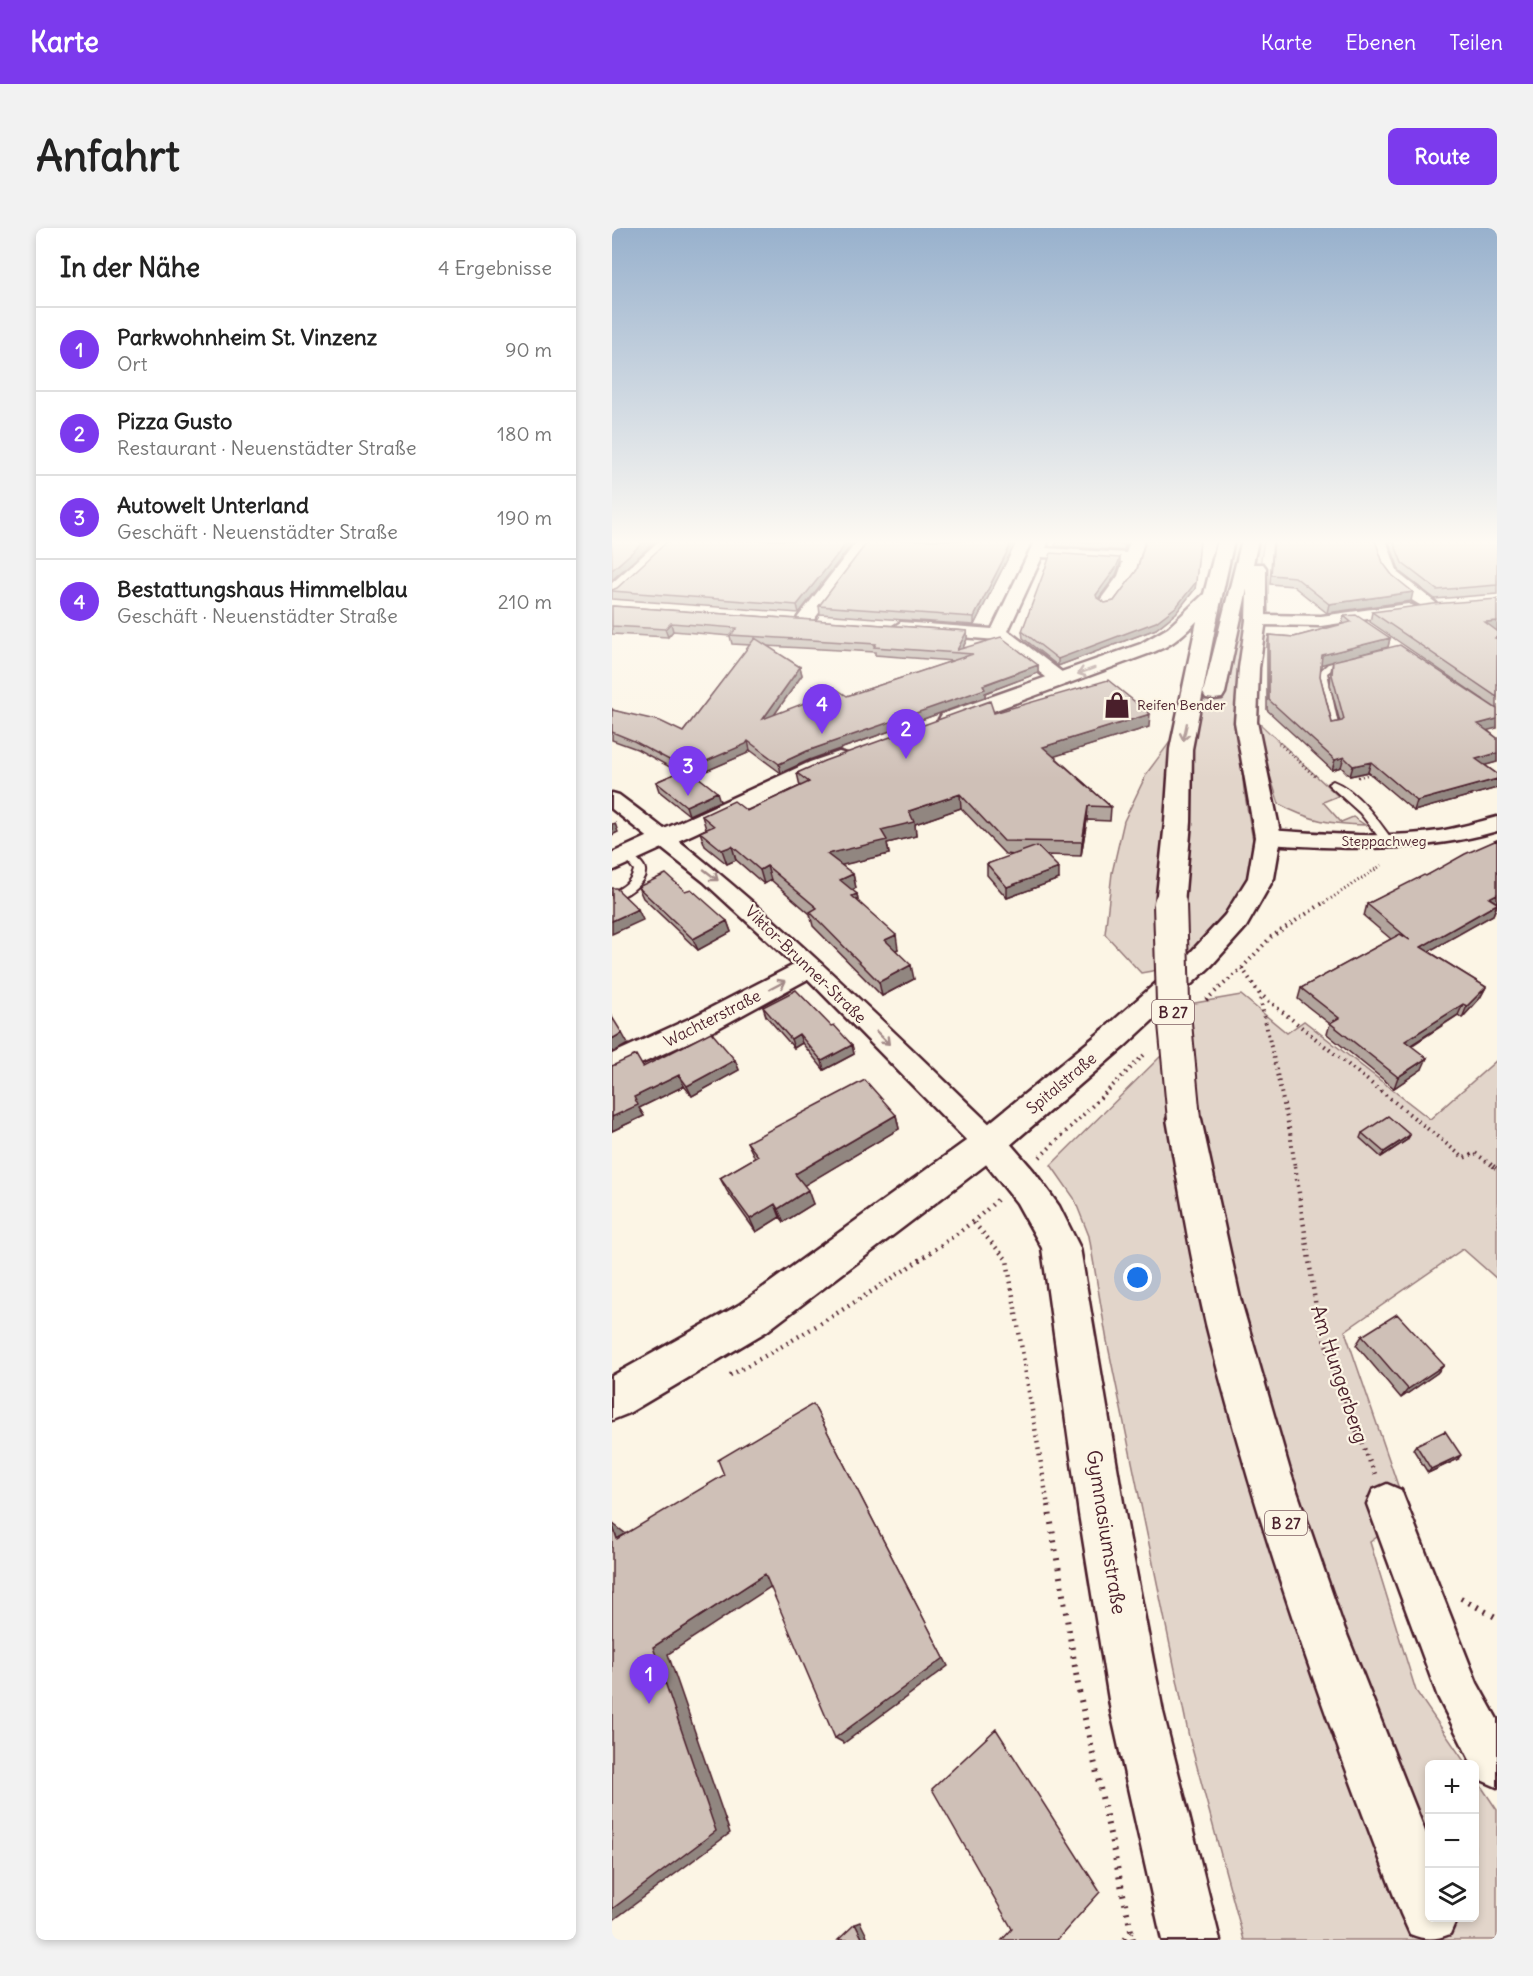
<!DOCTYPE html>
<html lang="de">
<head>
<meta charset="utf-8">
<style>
	:root { --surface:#fff; --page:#f2f2f2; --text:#222; --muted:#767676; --line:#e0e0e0; --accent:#7c3aed }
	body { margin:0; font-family:Delius,sans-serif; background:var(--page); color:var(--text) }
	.controls { position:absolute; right:18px; bottom:18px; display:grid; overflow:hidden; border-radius:9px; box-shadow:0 3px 9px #0003 }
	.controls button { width:54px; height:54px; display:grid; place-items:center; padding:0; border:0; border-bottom:2px solid var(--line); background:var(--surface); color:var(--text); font:30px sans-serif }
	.you { position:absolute; left:526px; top:1050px; width:21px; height:21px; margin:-15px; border:4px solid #fff; border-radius:50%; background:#1a73e8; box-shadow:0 0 0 9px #1a73e833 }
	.badge { display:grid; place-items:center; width:39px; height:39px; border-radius:50%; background:var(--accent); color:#fff; font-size:20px; font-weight:700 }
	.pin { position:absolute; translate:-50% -50px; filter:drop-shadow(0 2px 3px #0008) }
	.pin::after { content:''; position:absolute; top:32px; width:21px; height:18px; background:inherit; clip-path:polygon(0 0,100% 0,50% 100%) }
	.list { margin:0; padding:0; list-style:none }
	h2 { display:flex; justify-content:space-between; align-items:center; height:78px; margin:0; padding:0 24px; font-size:26px }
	h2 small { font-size:20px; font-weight:400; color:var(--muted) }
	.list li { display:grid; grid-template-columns:39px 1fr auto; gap:18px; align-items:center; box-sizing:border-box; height:84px; padding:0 24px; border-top:2px solid var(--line) }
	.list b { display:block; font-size:22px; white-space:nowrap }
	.list p { margin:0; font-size:20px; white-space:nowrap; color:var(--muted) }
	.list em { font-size:20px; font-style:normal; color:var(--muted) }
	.icon { flex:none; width:33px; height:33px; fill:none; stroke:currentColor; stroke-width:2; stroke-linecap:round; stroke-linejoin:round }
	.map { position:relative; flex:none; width:885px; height:1712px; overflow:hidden; border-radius:9px }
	header { display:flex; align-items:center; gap:36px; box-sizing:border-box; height:84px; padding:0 30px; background:var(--accent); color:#fff }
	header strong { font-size:28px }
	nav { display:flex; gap:33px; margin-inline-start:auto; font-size:21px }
	.intro { display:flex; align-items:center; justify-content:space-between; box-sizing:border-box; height:144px; padding:0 36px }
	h1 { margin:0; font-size:42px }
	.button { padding:15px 27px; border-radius:9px; background:var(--accent); color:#fff; font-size:21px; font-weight:700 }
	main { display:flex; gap:36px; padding:0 36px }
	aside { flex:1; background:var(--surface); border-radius:9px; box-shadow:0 3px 9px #0003 }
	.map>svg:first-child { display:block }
	.green { fill:#e2d5ca; stroke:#967a7a; stroke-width:1.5 }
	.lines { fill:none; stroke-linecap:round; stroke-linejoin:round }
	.service-casing { stroke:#4a1f2b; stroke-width:4 }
	.minor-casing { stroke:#4a1f2b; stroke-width:5 }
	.tertiary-casing { stroke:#4a1f2b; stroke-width:5 }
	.secondary-casing { stroke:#4a1f2b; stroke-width:5 }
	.trunk-casing { stroke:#4a1f2b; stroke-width:5 }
	.path-far3 { stroke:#4a1f2b; stroke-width:3; stroke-dasharray:1 3; stroke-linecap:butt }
	.path-far2 { stroke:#4a1f2b; stroke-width:4; stroke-dasharray:1.5 4.5; stroke-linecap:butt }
	.path-far1 { stroke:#4a1f2b; stroke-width:4.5; stroke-dasharray:1.5 5; stroke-linecap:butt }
	.path { stroke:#4a1f2b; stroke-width:6; stroke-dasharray:2 7; stroke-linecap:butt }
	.service { fill:#fcf5e5; fill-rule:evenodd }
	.minor { fill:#fcf5e5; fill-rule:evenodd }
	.tertiary { fill:#fcf5e5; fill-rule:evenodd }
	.secondary { fill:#fcf5e5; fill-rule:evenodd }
	.trunk { fill:#fcf5e5; fill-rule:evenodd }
	.trunk-bridge-casing { stroke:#4a1f2b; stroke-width:36; stroke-linecap:butt }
	.trunk-bridge { stroke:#fcf5e5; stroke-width:32 }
	.wall { fill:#b2a59d; stroke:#4a1f2b; stroke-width:1.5; fill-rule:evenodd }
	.shaded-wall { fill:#918680; stroke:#4a1f2b; stroke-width:1.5 }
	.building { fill:#cfc0b7; stroke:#4a1f2b; stroke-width:1.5 }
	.oneway { stroke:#a38a88 }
	.labels { text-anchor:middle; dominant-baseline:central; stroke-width:4.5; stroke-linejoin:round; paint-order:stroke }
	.far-poi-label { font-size:14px; fill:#4a1f2b; stroke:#fcf5e5; text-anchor:start }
	.far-street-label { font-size:14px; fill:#4a1f2b; stroke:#fcf5e5 }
	.shield { fill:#fcf5e5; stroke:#7f5f63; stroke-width:1.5 }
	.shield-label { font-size:15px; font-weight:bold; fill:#4a1f2b }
	.street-label { font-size:16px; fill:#4a1f2b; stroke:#fcf5e5 }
	.near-street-label { font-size:20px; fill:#4a1f2b; stroke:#fcf5e5 }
</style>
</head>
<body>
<header>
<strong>Karte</strong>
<nav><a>Karte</a><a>Ebenen</a><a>Teilen</a></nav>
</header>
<div class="intro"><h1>Anfahrt</h1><a class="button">Route</a></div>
<main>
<aside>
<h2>In der Nähe<small>4 Ergebnisse</small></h2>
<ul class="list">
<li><span class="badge">1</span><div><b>Parkwohnheim St. Vinzenz</b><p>Ort</p></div><em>90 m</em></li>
<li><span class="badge">2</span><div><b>Pizza Gusto</b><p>Restaurant · Neuenstädter Straße</p></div><em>180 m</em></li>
<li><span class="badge">3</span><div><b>Autowelt Unterland</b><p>Geschäft · Neuenstädter Straße</p></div><em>190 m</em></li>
<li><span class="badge">4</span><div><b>Bestattungshaus Himmelblau</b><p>Geschäft · Neuenstädter Straße</p></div><em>210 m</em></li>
</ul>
</aside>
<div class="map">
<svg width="885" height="1712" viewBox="0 0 885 1712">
	<rect width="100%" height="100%" fill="#fcf5e5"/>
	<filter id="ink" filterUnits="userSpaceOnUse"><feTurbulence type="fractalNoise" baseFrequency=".0167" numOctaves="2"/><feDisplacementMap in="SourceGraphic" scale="12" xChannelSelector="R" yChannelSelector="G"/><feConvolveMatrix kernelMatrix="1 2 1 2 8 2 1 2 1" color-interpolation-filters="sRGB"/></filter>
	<g filter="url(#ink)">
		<path class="green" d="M610,312H652L625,491L632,562L641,612L639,648L593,713L567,736L571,777L629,767L675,805L692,793L818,891L885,832V1051L851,1021L733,1103L796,1287L758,1314L804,1463L854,1536H818V1690H862L863,1549L885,1582V1712H632L577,1509L495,1113L477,1008L462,970L439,937L559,818L557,740L529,745L493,706L500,645L512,593L535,545L558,514L576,467L582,403L598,366Z
			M647,495L726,568L711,574L729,594L741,589L753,597C719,596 698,593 667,576L653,532Z"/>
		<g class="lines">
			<defs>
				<path id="service" d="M738,431H741V435L722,440L715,445L727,501L722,504L717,501L707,444L716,436Z
					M721,553C745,562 766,592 781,613V617H773L748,585L718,558L716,556Z
					M16,625C21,627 33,636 33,642C35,655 12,671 1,670V664C11,659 19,654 22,642L11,628Z"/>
				<path id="minor" d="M48,312H63L6,366L0,368V355Z
					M246,312H260L198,397H186L184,393L186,389Z
					M423,312H437L434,320L514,325L519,312H531L532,314L522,348L500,378L494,380L486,375L506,348L511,334L430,329L396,403L455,448L458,452L455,456H443L385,412L289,404L281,399L289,394L380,401Z
					M760,312H774L786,345L824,375L826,378L824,381C812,384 780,359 773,349C765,338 763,324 760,312Z
					M796,376L802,378L804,381L802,384L709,398L644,397L636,392L644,387L709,388Z
					M0,565L7,567C145,668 265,788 388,906L392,915L388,924L377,927L366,924L196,751L99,804L0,849V826L79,790L182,737L92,654L0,581Z
					M885,589V603C809,625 734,621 656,616L648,614L645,609L648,604L656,602C713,606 770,611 827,603C847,600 866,594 885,589Z
					M775,1256L789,1262L865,1455L885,1491V1559L869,1552L862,1536H860L826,1469L755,1276L761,1262Z"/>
				<path id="tertiary" d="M377,901L389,905L421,942L447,978L468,1020L513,1286L551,1484L608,1712H550L499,1484L467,1286L430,1020L405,975L365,925L360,915L365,905Z"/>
				<path id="secondary" d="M644,386L651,388L654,392L647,440L645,494L669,609L662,650L634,699L599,738L514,817L389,925L155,1103L15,1186L0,1192V1148L127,1077L365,905L492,801L579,724L613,687L636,650L643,609L623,494L627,440L634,392L637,388Z
					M537,413L544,415L547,419L544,423L346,496L338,498L330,496L327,491L330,486Z
					M227,524L235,526L239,531L235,536L0,643V625L198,534Z"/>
				<path id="trunk" d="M606,312H622L602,405L580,521L579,594L572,676L568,682L558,685L548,682L544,676L553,594L558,521L585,393C572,406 550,428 530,423L527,419L530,415L556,400L592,366Z
					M630,312H646L641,336H651L654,340V392L651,396H637L634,392L635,361L613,465L610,470L602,471L594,470L591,465Z
					M572,878L584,881L589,891L628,1070L679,1246L730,1394L818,1616V1690H845L838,1706C823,1712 813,1712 798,1706L789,1686C714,1493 644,1298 594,1096C578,1028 567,959 555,891L560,881Z"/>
			</defs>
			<use href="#service" class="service-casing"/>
			<use href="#minor" class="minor-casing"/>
			<use href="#tertiary" class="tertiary-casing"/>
			<use href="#secondary" class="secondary-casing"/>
			<use href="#trunk" class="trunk-casing"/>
			<path class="path-far3" d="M667,515L705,550
				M746,549L762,545
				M709,677L770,637"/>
			<path class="path-far2" d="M630,740L647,765L678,904L683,940
				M647,765L852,930L863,925L884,940
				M594,772L630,740L659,709L711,675
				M428,929L534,825"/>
			<path class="path-far1" d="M683,938L706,1093L740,1192L763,1246
				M881,938L885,941
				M362,995L395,1032L436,1278
				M118,1147C173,1118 226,1085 279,1051C316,1026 353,1003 385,972"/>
			<path class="path" d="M436,1277L467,1463L521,1712
				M849,1370L885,1390
				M513,1712L519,1704"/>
			<use href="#service" class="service"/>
			<use href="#minor" class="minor"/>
			<use href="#tertiary" class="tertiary"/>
			<use href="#secondary" class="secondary"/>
			<use href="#trunk" class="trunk"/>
			<defs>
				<path id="trunk-bridge" d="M558,676L561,774L572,891"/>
			</defs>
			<use href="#trunk-bridge" class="trunk-bridge-casing"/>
			<use href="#trunk-bridge" class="trunk-bridge"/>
		</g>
		<path class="wall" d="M243,312L187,385L0,371V362Z
			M257,312H405L362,397L208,386L207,378Z
			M444,312H517L512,323L443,318Z
			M532,312H588L583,361L564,385L544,401L446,438L411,410L410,403L508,336L504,347L486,371L493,375L502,373L525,342L533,313Z
			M661,312H763L771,335L799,373L715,385L681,358L658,356Z
			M776,312H885V366L823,371L788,344Z
			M0,378L355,403V411L351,420L426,437V445L373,465V469L197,532L169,545L138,522L136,525L84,547L108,573L77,587L47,563L44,554L67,544L25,521L0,512V480L1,482L71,504L138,417L120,416L118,408L61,403L56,409L0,406ZM154,418L263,424V427L341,433L235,468L162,487L190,447L188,439Z
			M760,384L883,402L885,403V500L875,502L885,510V534L873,537L885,546V560L802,583L756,544L738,548L729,539L720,542L655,482V416L657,407L682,409L730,396L732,388L778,410L776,419L709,436L708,448L720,495L728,494L718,457L719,443L721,433L872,472L758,394Z
			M382,485L537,499L442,528L499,579L498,593L475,592L469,628L434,627L447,651L395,670L375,647V636L403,627L393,626L349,580L303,596L304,608L275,615L277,626L229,637L241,646L244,660L240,662L245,666L246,673L286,721L284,722L302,751L270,768L201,698L198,686L159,652L152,656L124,632L115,636L93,618L88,604L94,601L90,588L135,583L188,558L185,545Z
			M885,612V678L881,687L816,723L874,759L868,770L850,790L846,787L799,818L810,841L782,860L715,806L718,796L686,771L689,760L779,711L752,688L755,676L814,648Z
			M26,659L73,663L115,693L119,704L86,722L31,670Z
			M151,779L219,798L240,817L242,826L212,842L190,815L182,820L154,788Z
			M123,832L127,842L80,868L72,858L27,880L32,888L0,903V838L31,839Z
			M284,887L287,901L192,957L201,976L172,994L168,989L144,1004L115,963L108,950L143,930L135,914Z
			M750,905L798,907L795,912L769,929L748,910Z
			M750,1108L832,1137L825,1145L789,1170L744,1117Z
			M804,1217L846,1231L816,1245L801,1221Z"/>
		<path class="shaded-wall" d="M34,312H45L0,352V342Z
			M237,312H243L187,385L185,377Z
			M401,312H405L362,397V389Z
			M515,312H517L512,323L513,316Z
			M508,330V336L504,347L484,374V367Z
			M584,354L583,361L564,385L544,401L446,438V431Z
			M801,364L799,373L715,385L717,376Z
			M885,393V402L870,404L873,394Z
			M59,395L61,403L56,409L53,401Z
			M355,403V411L348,425L345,422Z
			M778,410L776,419L708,437L710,427Z
			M426,437V445L373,465V469L197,532L169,545L167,536L195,523Z
			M188,439L190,447L153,500L151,491Z
			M538,486L537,499L431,532V519Z
			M885,491V500L862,506L866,496Z
			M136,513L138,522L136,525L78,550L76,541Z
			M885,525V534L860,541L864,531Z
			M732,529L729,539L720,542L723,532Z
			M759,534L756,544L738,548L741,538Z
			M885,551V560L802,583L805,573Z
			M105,564L108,573L77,587L74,578Z
			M348,566L349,580L303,596L304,608L275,615L277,626L218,640L215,626L297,583Z
			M476,578L475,592L469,628L470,614Z
			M3,595L6,604L0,607V596Z
			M120,618L124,632L115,636L110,622Z
			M155,638L159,652L152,656L148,642Z
			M447,640V651L395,670V659Z
			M241,646L244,660L231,666L228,652Z
			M245,666L247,680L240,668Z
			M885,666V675L877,670Z
			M885,676L881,687L805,730L809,719Z
			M26,681L31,692L0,706V693Z
			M115,693L119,704L86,722L81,711Z
			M284,707L286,721L276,726L273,712Z
			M299,737L302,751L270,768L267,754Z
			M874,759L868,770L850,790L855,778Z
			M851,776L846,787L788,824L793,813Z
			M10,805L16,816L0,825V811Z
			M187,806L190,815L182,820L179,811Z
			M240,817L242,826L212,842L210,833Z
			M815,830L810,841L782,860L786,849Z
			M123,832L127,842L80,868L75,858Z
			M67,847L72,858L27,880L32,888L0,903V889L22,869Z
			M284,887L287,901L188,960L183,946Z
			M798,907L795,912L769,929L772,924Z
			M196,962L201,976L172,994L166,981Z
			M163,976L168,989L144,1004L138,991Z
			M832,1137L825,1145L789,1170L796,1161Z
			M201,1176L336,1438L232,1515L223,1510Z
			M849,1227L846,1231L816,1245L819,1241Z
			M0,1295L14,1306L5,1311Z
			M153,1346L163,1356L56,1426L118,1605L0,1693V1681L41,1419Z
			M248,1694L257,1712H251L243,1696Z"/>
		<path class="building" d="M0,312H34L0,342Z
			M57,312H237L185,377L0,363V362L5,360Z
			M257,312H401L362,389L207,378Z
			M443,312H515L513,316Z
			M534,312H588L584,354L565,378L544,394L446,431L410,403L439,325L508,330L504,340L484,367L485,370L493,375L502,373L525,342Z
			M662,312H763L771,335L780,347L801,364L717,376L683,349L659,347Z
			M781,312H885V357L825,362L790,335Z
			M885,371V393L873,394L885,403V409L883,410L885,411V469L760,384L821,376Z
			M0,378L355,403L345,422L389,409L426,437L371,457L373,461L195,523L167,536L136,513L134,516L76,541L105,564L74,578L44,554L74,541L22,513L0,504V482L48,493L71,504L143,410L188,439L151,491L226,462L235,468L361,426L262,419L264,416L118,407L125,400L59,395L53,401L0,398Z
			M744,387L778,410L710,427L708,448L720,495L730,493L732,491L720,447L721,433L788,417L885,481V491L866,496L885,510V525L864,531L885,546V551L805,573L759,534L741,538L732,529L723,532L657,472V407L682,409L739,394L732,388Z
			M496,452L538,486L431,519L499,579L476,578L470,614L392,613L348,566L297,583L302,594L269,602L275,612L215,626L241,646L228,652L245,666L240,668L284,707L273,712L299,737L267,754L198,684L205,680L155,638L148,642L120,618L110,622L88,604L102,598L90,588L122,573L135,583L197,554L185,545L212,533L378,473L382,485Z
			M885,612V666L877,670L885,675V676L809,719L874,759L855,778L851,776L793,813L815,830L786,849L718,795L727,790L689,760L788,706L798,712L755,676L812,647L814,648L853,626Z
			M425,618L447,640L395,659L375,636Z
			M54,646L73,663L79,661L115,693L81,711L26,659Z
			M0,660H4L26,681L0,693Z
			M184,762L219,798L222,797L240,817L210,833L187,806L179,811L151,779Z
			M0,789L10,805L0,811Z
			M99,804L123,832L75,858L67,847L22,869L26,877L0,889V838L24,827L31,839Z
			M253,852L284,887L183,946L196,962L166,981L163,976L138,991L108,950L146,928L135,914Z
			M776,888L798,907L772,924L750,905Z
			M785,1086L832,1137L796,1161L750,1108Z
			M201,1176L332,1430L223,1510L153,1346L41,1419L104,1603L0,1681V1296L5,1311L112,1247L106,1232Z
			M833,1203L849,1227L819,1241L804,1217Z
			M384,1501L488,1664L445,1712H390L400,1701L320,1561Z
			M243,1696L251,1712H226Z"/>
		<defs><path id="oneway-shaft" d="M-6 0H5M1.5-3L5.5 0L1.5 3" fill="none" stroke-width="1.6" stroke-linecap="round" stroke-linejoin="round" transform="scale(1.5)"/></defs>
		<g class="oneway">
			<use href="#oneway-shaft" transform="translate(474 443) rotate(160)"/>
			<use href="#oneway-shaft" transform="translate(573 504) rotate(102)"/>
			<use href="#oneway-shaft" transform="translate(99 647) rotate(38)"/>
			<use href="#oneway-shaft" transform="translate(166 757) rotate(-28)"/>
			<use href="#oneway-shaft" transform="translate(271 810) rotate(45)"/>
		</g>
	</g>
	<linearGradient id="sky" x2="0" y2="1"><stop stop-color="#98b1cd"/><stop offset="0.57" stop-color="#fefaf3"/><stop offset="1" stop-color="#fefaf3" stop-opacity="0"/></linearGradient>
	<rect width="885" height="551" fill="url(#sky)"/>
	<defs>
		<symbol id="shop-bare" viewBox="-9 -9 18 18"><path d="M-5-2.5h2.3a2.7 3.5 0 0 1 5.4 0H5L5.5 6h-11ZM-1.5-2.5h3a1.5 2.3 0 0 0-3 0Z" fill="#4a1f2b" stroke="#fcf5e5" stroke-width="2.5" paint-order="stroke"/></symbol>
	</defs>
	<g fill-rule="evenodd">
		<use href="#shop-bare" x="486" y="458" width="38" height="38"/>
	</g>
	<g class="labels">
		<g class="far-poi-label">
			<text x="525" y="477">Reifen Bender</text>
		</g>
		<g class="far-street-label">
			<text x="772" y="613">Steppachweg</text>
		</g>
		<g class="shield">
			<rect x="540" y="772" width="42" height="24" rx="4.5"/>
			<rect x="653" y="1283" width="42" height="24" rx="4.5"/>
		</g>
		<g class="shield-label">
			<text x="561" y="784">B 27</text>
			<text x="674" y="1295">B 27</text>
		</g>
		<g class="street-label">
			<text transform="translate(194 736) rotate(44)">Viktor-Brunner-Straße</text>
			<text transform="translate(100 790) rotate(-27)">Wachterstraße</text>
			<text transform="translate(449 855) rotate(-40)">Spitalstraße</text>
		</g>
		<g class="near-street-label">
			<text transform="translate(728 1146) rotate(72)">Am Hungerberg</text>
			<text transform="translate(495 1304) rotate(81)">Gymnasiumstraße</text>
		</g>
	</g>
</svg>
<div class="controls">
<button>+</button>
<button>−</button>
<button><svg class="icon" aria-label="layers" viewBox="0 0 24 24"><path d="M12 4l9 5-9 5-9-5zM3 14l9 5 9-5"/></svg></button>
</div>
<div class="you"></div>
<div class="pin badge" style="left:37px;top:1476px">1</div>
<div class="pin badge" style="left:294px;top:531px">2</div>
<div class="pin badge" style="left:76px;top:568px">3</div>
<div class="pin badge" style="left:210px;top:506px">4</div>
</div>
</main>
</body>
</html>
